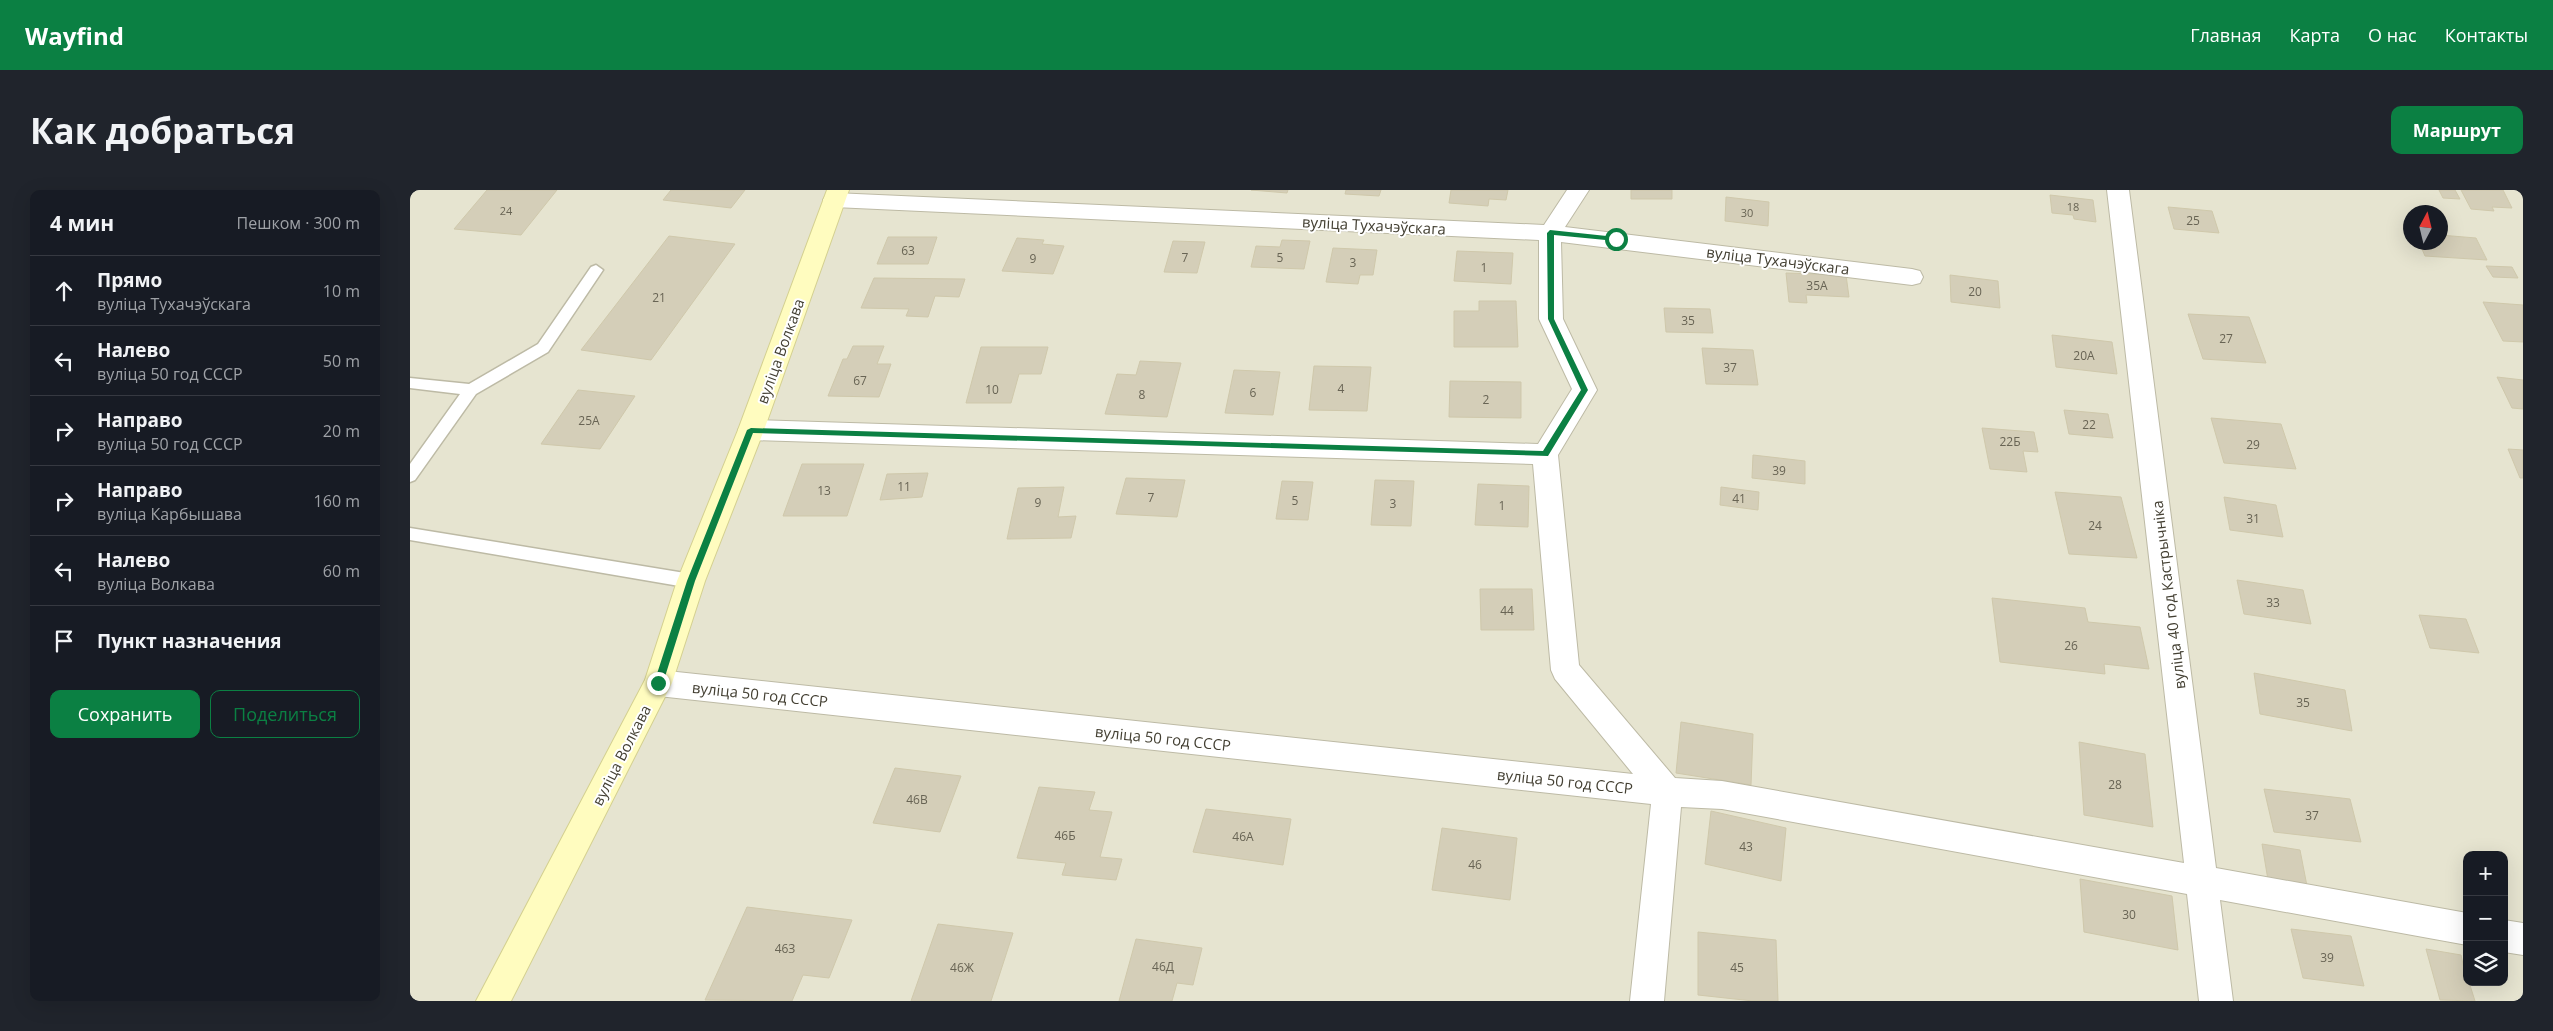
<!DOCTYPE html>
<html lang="ru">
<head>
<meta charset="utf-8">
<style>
	:root { --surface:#171b24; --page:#20242c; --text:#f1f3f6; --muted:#9ea1a6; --line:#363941; --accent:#0b8043 }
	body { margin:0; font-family:"Open Sans",sans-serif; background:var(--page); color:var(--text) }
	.controls { position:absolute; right:15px; bottom:15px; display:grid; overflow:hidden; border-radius:10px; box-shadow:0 5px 20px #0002 }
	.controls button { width:45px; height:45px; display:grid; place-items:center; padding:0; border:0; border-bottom:1px solid var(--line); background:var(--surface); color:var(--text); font:25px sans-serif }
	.compass { position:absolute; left:1993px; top:15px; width:45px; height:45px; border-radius:50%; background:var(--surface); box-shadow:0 5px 20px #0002; rotate:7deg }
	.stop { position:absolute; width:15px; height:15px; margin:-11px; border:4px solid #0b8043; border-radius:50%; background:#fff }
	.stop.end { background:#0b8043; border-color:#fff; box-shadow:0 1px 5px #0008 }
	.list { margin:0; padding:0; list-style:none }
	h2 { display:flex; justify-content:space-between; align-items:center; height:65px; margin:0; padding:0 20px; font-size:21px }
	h2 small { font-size:16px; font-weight:400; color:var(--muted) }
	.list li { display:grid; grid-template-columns:32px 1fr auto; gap:15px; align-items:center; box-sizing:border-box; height:70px; padding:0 20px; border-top:1px solid var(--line) }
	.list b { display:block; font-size:19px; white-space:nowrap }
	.list p { margin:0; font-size:16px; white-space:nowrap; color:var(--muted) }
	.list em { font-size:16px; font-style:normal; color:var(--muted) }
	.actions { display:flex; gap:10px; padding:15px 20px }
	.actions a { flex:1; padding:11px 0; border:1px solid var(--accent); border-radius:10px; text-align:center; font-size:18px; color:var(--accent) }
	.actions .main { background:var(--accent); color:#fff }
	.icon { flex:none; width:28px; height:28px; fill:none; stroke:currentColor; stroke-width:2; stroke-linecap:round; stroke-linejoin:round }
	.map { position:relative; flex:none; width:2113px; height:811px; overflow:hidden; border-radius:10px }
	header { display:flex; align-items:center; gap:30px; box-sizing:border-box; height:70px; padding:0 25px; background:var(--accent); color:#fff }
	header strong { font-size:24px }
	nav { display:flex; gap:28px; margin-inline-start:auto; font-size:18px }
	.intro { display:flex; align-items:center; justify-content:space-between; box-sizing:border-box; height:120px; padding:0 30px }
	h1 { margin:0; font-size:35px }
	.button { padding:12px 22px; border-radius:10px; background:var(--accent); color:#fff; font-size:18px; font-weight:700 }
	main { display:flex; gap:30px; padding:0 30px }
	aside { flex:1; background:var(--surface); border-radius:10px; box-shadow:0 5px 20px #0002 }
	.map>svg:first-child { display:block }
	.residential { fill:#e6e4d0; fill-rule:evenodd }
	.building { fill:#d4ceb8; stroke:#cfc8ab }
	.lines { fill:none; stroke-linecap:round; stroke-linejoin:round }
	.lane-casing { stroke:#bdbaa5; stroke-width:3 }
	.street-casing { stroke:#bdbaa5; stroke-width:2 }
	.secondary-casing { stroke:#d4d090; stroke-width:2 }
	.lane { fill:#fff; fill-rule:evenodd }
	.street { fill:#fff; fill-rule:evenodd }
	.secondary { fill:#fffcbf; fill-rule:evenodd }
	.route { fill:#0b8043 }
	.labels { text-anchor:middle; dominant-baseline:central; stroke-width:4; stroke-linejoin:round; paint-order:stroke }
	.far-number-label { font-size:11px; fill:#686454 }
	.number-label { font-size:12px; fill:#686454 }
	.street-label { font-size:15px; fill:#444033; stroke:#fff }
</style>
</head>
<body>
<header>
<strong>Wayfind</strong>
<nav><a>Главная</a><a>Карта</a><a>О нас</a><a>Контакты</a></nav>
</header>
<div class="intro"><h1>Как добраться</h1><a class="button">Маршрут</a></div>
<main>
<aside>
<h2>4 мин<small>Пешком · 300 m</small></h2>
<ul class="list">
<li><svg class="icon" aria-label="ahead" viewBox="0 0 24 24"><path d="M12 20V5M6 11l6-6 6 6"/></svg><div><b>Прямо</b><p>вуліца Тухачэўскага</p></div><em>10 m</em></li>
<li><svg class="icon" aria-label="left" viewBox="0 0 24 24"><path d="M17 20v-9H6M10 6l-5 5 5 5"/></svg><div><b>Налево</b><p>вуліца 50 год СССР</p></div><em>50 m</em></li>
<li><svg class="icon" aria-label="right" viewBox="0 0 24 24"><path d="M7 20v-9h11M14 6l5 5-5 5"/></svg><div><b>Направо</b><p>вуліца 50 год СССР</p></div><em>20 m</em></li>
<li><svg class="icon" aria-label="right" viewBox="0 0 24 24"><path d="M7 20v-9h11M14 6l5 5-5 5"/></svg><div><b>Направо</b><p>вуліца Карбышава</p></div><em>160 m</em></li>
<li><svg class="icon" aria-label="left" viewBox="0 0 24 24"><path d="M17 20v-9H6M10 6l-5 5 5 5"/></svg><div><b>Налево</b><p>вуліца Волкава</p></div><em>60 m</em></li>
<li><svg class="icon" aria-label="arrive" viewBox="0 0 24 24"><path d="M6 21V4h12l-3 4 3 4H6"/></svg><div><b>Пункт назначения</b></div></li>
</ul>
<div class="actions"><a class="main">Сохранить</a><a>Поделиться</a></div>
</aside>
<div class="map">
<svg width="2113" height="811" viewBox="0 0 2113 811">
	<rect width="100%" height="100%" fill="#f2f0e2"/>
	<path class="residential" d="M0,0H2113V811H0ZM2000,22H2030V52H2000ZM2057,665H2094V792H2057Z"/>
	<path class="building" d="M77,0H147L111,45L44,39Z
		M261,0H335L321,18L253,10Z
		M841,0H878L877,3Z
		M936,0H971L969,6L935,4Z
		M1041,0H1098L1096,10L1079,9L1078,16L1039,13Z
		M1221,0H1262V9H1221Z
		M2029,0H2045L2050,9L2033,8Z
		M2051,0H2093L2102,18L2082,17L2084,21L2061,19Z
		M1640,5L1683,10L1686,32L1664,29L1663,25L1642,23Z
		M1316,7L1359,12L1358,36L1315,31Z
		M1758,17L1802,21L1809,43L1764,39Z
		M2030,45L2066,48L2077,70L2015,66L2009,52H2030Z
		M259,46L325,54L241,170L171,160Z
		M478,47H527L518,74H467Z
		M607,48L634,50L632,54L654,56L643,84L592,81Z
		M872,50L900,51L894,79L841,77L846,56L870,57Z
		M763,51L795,52L787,83L754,82Z
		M923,58L967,60L963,85H950L948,94L916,92Z
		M1047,61L1103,63L1101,94L1044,91Z
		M2076,76L2102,77L2108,88L2083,87Z
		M1376,83L1436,85L1439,107L1396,105L1397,113L1379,112Z
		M1540,85L1588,91L1590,118L1541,112Z
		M464,88L555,89L549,107L525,106L518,127L496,126L499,119L451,118Z
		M1069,111H1106L1108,157H1044V121H1069Z
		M2073,112L2113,115V152L2093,151Z
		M1254,118L1300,119L1303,143L1256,142Z
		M1778,124L1839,127L1856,173L1793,169Z
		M1642,145L1702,152L1707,184L1646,177Z
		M443,156H474L467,174H481L469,207L418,206L433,169H437Z
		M571,157H638L631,184H609L601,213H556Z
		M1292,158L1343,160L1348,195L1296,194Z
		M730,171L771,173L757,227L695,224L707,184L726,185Z
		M904,176L961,177L957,221L899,220Z
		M824,180L870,182L863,225L815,223Z
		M2087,187L2113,190V219L2102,218Z
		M1040,191L1111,192V228L1039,227Z
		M168,200L225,206L190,259L131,254Z
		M1654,220L1698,224L1703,248L1659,244Z
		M1801,228L1871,234L1886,279L1814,273Z
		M1572,238L1624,242L1628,262L1613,261L1617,282L1580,279Z
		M2098,259L2113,260V288H2110Z
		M1343,265L1395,271V294L1342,288Z
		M392,274H454L437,326H373Z
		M518,283L512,307L470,310L477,284Z
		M716,288L775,290L767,327L706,324Z
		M965,290L1004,291L1001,336L961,335Z
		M872,291L903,292L898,330L866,329Z
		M1068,294L1119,296L1118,337L1065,335Z
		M654,297L648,327L666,326L661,348L597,349L608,298Z
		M1311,297L1349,302L1348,320L1310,315Z
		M1645,302L1711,307L1727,368L1659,364Z
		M1814,307L1866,315L1873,347L1820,340Z
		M1827,390L1893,400L1901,434L1834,424Z
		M1070,399H1122L1124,440H1071Z
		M1582,408L1675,418L1678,432L1730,437L1739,479L1694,474L1695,484L1590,472Z
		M2009,425L2056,429L2069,463L2020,458Z
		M1844,483L1935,500L1942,541L1850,524Z
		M1271,532L1343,544L1341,595L1266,583Z
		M1669,552L1735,564L1743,637L1674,625Z
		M485,578L551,586L530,642L463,633Z
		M629,597L685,602L679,620L702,622L690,667L712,669L706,690L652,685L656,673L607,668Z
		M1854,599L1940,609L1951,652L1864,642Z
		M796,619L881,629L873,675L783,662Z
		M1301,621L1376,638L1371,691L1295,674Z
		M1032,638L1107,648L1100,710L1022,700Z
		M1852,654L1890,660L1897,696L1858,690Z
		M1670,689L1762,706L1768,760L1674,742Z
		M337,717L442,730L419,788L393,785L382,811L295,810Z
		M528,734L603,743L581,811H501Z
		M1881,739L1941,746L1954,796L1893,788Z
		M1288,742L1366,750L1368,811H1343L1288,805Z
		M726,749L792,758L783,795L767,793L762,811H709Z
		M2016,759L2051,765L2057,792H2059L2065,811L2030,810Z"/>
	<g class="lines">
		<defs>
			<path id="lane" d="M186,75L193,80L138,162L66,204L5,290L0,292V274L50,204L0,198V188L59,194L128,154L181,77Z
				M0,338L281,384L287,386L289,391L287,396L281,398L0,350Z"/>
			<path id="street" d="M1157,0H1179L1155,37L1502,79L1510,81L1513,87L1510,93L1502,95L1151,52L1153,129L1187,200L1148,265L1169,475L1265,588L1312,591L1774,673L1697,0H1719L1806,678L2057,723V755L1810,710L1823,811H1789L1777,704L1312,619L1271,617L1254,811H1220L1241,614L248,506L238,502L234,493L238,484L248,480L1223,584L1145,489L1141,480L1123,274L341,250L332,247L328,240L332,233L341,230L1128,254L1162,199L1129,129V50L424,17L416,15L413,10L416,5L424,3L1134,35Z
				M2094,730L2113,733V765L2094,762Z"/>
			<path id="secondary" d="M417,0H439L354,240L295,391L262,493L101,811H66L235,490L267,391L328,240Z"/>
		</defs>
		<use href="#lane" class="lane-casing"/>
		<use href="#street" class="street-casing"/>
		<use href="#secondary" class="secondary-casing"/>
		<use href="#lane" class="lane"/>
		<use href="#street" class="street"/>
		<use href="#secondary" class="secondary"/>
	</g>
	<path class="route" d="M1140,40L1206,47L1210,49L1206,51L1144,45V129L1178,200L1138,266L343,243L285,391L253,493L248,497L245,496L244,493L277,391L337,240L341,238L1133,261L1171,200L1138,129L1137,43Z"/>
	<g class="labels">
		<g class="far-number-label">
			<text x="1663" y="16">18</text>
			<text x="96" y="20">24</text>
			<text x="1337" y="22">30</text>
		</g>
		<g class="number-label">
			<text x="1783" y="30">25</text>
			<text x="498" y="60">63</text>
			<text x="775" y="67">7</text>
			<text x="870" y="67">5</text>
			<text x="623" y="68">9</text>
			<text x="943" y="72">3</text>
			<text x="1074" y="77">1</text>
			<text x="1407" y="95">35А</text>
			<text x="1565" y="101">20</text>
			<text x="249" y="107">21</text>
			<text x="1278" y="130">35</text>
			<text x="1816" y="148">27</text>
			<text x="1674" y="165">20А</text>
			<text x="1320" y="177">37</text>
			<text x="450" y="190">67</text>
			<text x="931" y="198">4</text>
			<text x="582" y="199">10</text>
			<text x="843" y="202">6</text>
			<text x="732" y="204">8</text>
			<text x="1076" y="209">2</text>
			<text x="179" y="230">25А</text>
			<text x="1679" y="234">22</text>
			<text x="1600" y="251">22Б</text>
			<text x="1843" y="254">29</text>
			<text x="1369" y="280">39</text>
			<text x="494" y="296">11</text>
			<text x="414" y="300">13</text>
			<text x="741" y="307">7</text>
			<text x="1329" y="308">41</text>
			<text x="885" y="310">5</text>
			<text x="628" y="312">9</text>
			<text x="983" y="313">3</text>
			<text x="1092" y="315">1</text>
			<text x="1843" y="328">31</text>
			<text x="1685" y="335">24</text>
			<text x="1863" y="412">33</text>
			<text x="1097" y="420">44</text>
			<text x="1661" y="455">26</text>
			<text x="1893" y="512">35</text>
			<text x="1705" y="594">28</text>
			<text x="507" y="609">46В</text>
			<text x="1902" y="625">37</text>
			<text x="655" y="645">46Б</text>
			<text x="833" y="646">46А</text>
			<text x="1336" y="656">43</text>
			<text x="1065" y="674">46</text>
			<text x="1719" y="724">30</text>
			<text x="375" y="758">46З</text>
			<text x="1917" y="767">39</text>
			<text x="753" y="776">46Д</text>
			<text x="552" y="777">46Ж</text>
			<text x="1327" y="777">45</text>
		</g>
		<g class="street-label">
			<text transform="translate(964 35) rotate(3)">вуліца Тухачэўскага</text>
			<text transform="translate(1368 70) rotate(7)">вуліца Тухачэўскага</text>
			<text transform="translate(370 161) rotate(-70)">вуліца Волкава</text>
			<text transform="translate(1758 405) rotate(-97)">вуліца 40 год Кастрычніка</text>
			<text transform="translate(350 504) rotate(6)">вуліца 50 год СССР</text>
			<text transform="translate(753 548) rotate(6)">вуліца 50 год СССР</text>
			<text transform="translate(211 565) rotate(-63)">вуліца Волкава</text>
			<text transform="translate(1155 591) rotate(6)">вуліца 50 год СССР</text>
		</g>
	</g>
</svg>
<div class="controls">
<button>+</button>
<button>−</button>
<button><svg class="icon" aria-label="layers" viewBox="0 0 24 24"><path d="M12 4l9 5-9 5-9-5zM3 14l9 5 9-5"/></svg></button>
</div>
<svg class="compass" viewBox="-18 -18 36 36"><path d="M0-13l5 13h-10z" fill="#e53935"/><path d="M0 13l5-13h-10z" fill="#9ea1a6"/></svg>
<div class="stop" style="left:1206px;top:49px"></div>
<div class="stop end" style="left:248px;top:493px"></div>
</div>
</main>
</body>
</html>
